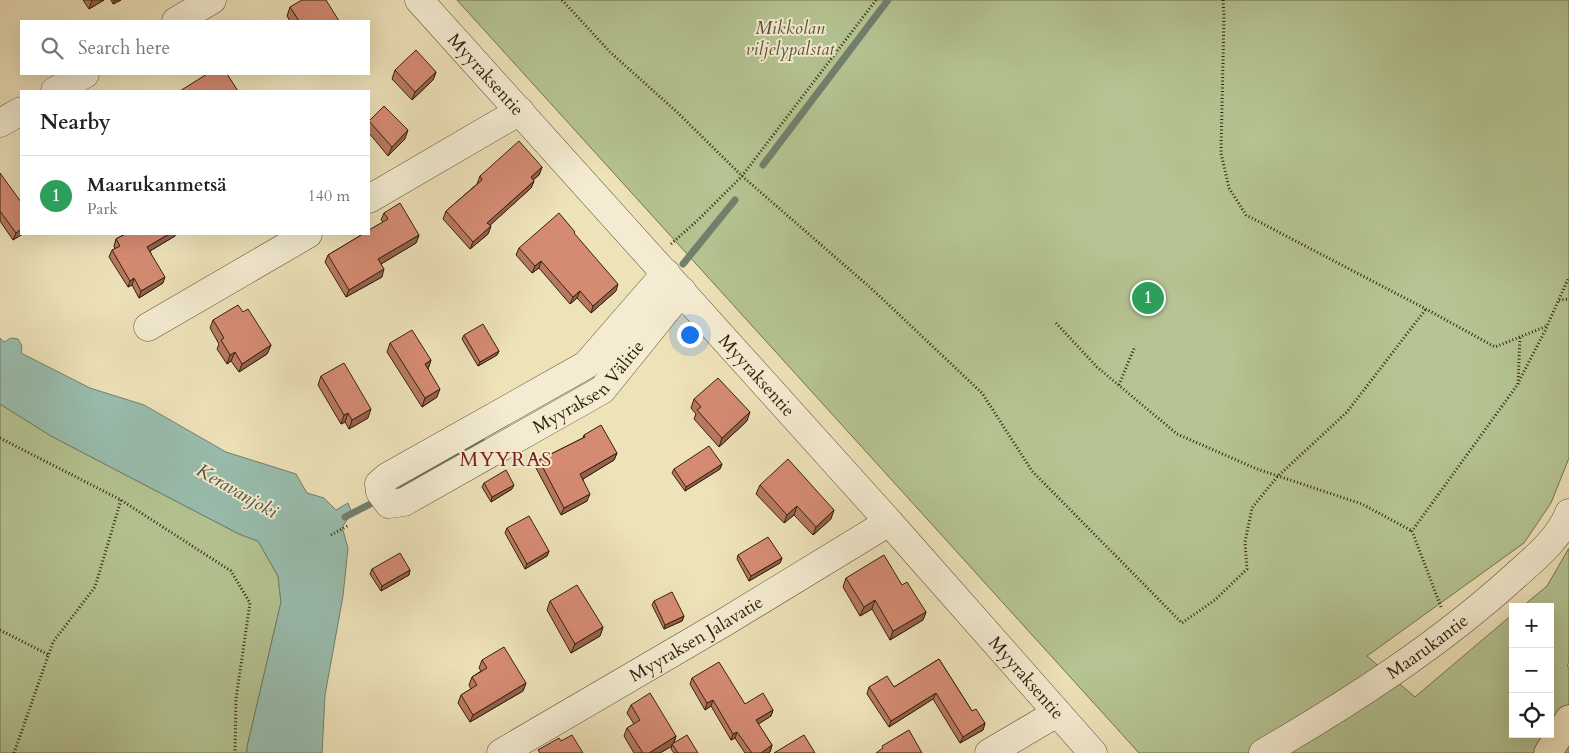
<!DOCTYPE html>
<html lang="en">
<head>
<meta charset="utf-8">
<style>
	:root { --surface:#fff; --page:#f6f6f6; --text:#202124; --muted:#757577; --line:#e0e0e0; --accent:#d93025 }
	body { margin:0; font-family:Cardo,serif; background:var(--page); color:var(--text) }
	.controls { position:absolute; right:15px; bottom:15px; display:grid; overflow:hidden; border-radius:0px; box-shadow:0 5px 20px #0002 }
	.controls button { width:45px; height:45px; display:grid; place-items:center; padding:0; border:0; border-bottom:1px solid var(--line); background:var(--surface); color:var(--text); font:25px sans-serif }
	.you { position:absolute; left:689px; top:334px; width:18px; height:18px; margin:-12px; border:4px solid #fff; border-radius:50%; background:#1a73e8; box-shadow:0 0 0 8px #1a73e833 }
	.badge { display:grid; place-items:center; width:32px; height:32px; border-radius:50%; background:var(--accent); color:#fff; font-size:16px; font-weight:700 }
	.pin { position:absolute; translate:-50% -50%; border:2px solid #fff; box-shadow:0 1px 5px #0006 }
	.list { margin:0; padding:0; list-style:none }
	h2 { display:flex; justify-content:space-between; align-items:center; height:65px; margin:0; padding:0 20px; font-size:21px }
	h2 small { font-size:16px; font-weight:400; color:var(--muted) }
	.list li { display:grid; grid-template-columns:32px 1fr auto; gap:15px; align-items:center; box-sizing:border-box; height:80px; padding:0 20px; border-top:1px solid var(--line) }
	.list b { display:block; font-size:19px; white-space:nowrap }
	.list p { margin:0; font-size:16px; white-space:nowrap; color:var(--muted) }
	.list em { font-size:16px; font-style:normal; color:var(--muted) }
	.icon { flex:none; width:28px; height:28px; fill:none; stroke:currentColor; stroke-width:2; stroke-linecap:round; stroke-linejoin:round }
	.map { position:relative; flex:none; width:1569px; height:753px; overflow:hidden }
	.search { position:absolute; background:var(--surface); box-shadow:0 5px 20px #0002; left:20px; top:20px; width:350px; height:55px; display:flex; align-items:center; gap:12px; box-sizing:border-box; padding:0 18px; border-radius:0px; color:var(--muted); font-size:19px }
	.panel { position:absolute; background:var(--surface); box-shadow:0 5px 20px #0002; left:20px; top:90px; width:350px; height:145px; border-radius:0px }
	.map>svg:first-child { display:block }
	.green { fill:#b5c492; stroke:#74734e }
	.water { fill:#99beaf; stroke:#71806d }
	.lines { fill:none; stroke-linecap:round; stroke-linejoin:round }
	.stream { stroke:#71806d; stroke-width:7 }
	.minor-casing { stroke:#625236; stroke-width:29 }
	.highway-casing { stroke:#34220a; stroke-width:29 }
	.path { stroke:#34220a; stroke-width:3; stroke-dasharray:1 2.5; stroke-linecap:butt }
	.minor { stroke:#f4ecd2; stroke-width:28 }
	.highway { stroke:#eee2b9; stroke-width:28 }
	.wall { fill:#b77862; stroke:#34220a }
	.shaded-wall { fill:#956150; stroke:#34220a }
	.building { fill:#d58b72; stroke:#34220a }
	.labels { text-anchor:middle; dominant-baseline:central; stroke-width:4; stroke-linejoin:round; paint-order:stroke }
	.park-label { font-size:18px; font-style:italic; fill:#5b5333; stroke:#f4ecd2 }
	.street-label { font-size:18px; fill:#34220a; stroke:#f4ecd2 }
	.water-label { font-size:19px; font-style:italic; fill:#52513c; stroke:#f4ecd2 }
	.quarter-label { font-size:20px; letter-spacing:1px; fill:#7a1f14; stroke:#f4ecd2 }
</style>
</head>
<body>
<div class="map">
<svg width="1569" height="753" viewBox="0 0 1569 753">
	<rect width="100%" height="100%" fill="#eee2b9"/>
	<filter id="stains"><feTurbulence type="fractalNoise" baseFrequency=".004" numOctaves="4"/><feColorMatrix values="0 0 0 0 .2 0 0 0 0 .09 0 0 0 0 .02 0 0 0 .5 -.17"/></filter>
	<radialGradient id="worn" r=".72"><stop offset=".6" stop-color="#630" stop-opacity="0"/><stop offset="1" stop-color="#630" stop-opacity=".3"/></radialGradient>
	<path class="green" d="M457,0H1569V458L1551,503L1524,543L1367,656L1415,697L1513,614V734H1550V607H1522L1547,586L1569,548V663L1567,666L1569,667V753H1139Z
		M0,404L51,436L239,534L258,541L278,576L281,602L247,747V753H0Z"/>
	<path class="water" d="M0,338L4,342L11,338L18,339L22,346L21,353L90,388L144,405L226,452L296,474L307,493L324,498L336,510L348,503L352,513L342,527L348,548L343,596L325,695L322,753H247V747L281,602L278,576L258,541L239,534L51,436L0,404Z"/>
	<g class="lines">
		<path class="stream" d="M763,165L888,0
			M683,264L735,200
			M395,489L481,440
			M345,517L378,500"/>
		<defs>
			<g id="minor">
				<path id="s1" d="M419,0L889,522L1093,753"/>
				<path d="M176,21L212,0"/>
				<path d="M55,91L85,74"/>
				<path d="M0,123L21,111"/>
				<path d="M369,199L520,111"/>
				<path id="s2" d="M666,273L586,365L387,477L379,484L380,492L389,504L404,502L602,390L682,291"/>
				<path d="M148,327L308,234"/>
				<path id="s3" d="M501,753L725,622L889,522"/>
				<path d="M989,753L1057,713"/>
				<path id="s4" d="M1263,753C1351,702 1439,645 1515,576C1535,558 1559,539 1569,513"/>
			</g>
			<path id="highway" d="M1548,753L1569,719"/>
		</defs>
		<use href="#minor" class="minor-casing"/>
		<use href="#highway" class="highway-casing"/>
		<path class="path" d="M562,0L610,52L678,113L742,176L873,290L982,393L1032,471L1182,623L1215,600L1247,569L1245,542L1252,508L1277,477L1347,412L1426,309
			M1223,0L1224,15L1221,153L1229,188L1246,215L1426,309L1495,347L1547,326L1569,277
			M671,244L699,219L742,176L876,0
			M1559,300L1569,299
			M1056,323L1097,367L1177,434L1257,469L1362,504L1412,531
			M1519,381L1547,327
			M1119,385L1135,346
			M0,438L121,500L231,571L250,603L236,699L235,753
			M331,535L349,525
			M1441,607L1412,531L1518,384L1520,337
			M0,630L49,655
			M14,753L53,642L95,587L121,500"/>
		<use href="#minor" class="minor"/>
		<use href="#highway" class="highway"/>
	</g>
	<path class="wall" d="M83,0H104L89,9Z
		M111,0H121L113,4Z
		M290,7L339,21H290L287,16Z
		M395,70L436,72L433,80L412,100L392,79Z
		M369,121L405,139L388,156L369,133Z
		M542,167L539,175L533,180L534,181L531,188L490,225L491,226L488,234L470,249L443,219L446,211L477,184L480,176Z
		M0,173L21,234L13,240L0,221Z
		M384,213L419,235L416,243L381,264L382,277L346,297L325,262L328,255L383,222L381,220Z
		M125,234H175V236L150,251L163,283L139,298L132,285L128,287L109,257L112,250L115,249L114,246L116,239Z
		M574,234L616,291L591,313L577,298L570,304L539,268L532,273L516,255L519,248Z
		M243,312L271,345L267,354L239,372L231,361L227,364L217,349L219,344L210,328L213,320Z
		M464,335L499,351L497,355L478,366L462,339Z
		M390,343L431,360L428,369L437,397L422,407L387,352Z
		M321,376L368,418L349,429L345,422L341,424L318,385Z
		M694,399L747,421L719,447L694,419L696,414L691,408Z
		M584,435L617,453L614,460L583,479L587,501L561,515L536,468L539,460L583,438Z
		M722,464L720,469L685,491L672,473L674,469Z
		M484,483L512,489L491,502L482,487Z
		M760,485L831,519L813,535L794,515L784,523L756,494Z
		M507,528L549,551L547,556L525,569L505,533Z
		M738,555L782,558L780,563L749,581L737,559Z
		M372,569L410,570L409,575L381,591L370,574Z
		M846,578L902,585L926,612L923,620L890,640L872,609L860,616L843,587Z
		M550,601L603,627L600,636L571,653L547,610Z
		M654,601L684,616L682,621L664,629L652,605Z
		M939,659L972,711L985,723L983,730L960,743L933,699L889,727L867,694L869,687H894Z
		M482,660L526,683L523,691L470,722L458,703L461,695L471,689L469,685L472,677L481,671L479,668Z
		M692,678L745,704L773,710L771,716L758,724L772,745L770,752L768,753H745L735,738L731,740L711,706L705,710L690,684Z
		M631,705L676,736L674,743L698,753H674L671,749L672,746L660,753H634L624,736L627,728L634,724L627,713Z"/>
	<path class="shaded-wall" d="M92,0H104L89,9Z
		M115,0H121L113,4Z
		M436,72L433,80L412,100L415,92Z
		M408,130L405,139L388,156L392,147Z
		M542,167L539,175L528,184L531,177Z
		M534,181L531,188L485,230L487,223Z
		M491,226L488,234L470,249L473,242Z
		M21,229V234H23L13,240L16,233Z
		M169,234H175V236L145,254L147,247Z
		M419,235L416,243L376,267L378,259Z
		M541,261L539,268L532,273L535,266Z
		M384,269L382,277L346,297L349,290Z
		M165,277L163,283L139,298L141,291Z
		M134,278L132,285L128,287L130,281Z
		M618,284L616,291L591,313L593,306Z
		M580,291L577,298L570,304L573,297Z
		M271,345L267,354L239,372L242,364Z
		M499,351L497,355L478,366L480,362Z
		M235,352L231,361L227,364L230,355Z
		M431,360L428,369L425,364Z
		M440,389L437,397L422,407L425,398Z
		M371,409L368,418L349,429L352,420Z
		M750,412L747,421L719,447L722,438Z
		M348,413L345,422L341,424L344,415Z
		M617,453L614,460L578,482L580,474Z
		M722,464L720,469L685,491L686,487Z
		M514,485L512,489L491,502L492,497Z
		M590,494L587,501L561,515L564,508Z
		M797,506L794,515L784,523L787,515Z
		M834,510L831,519L813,535L816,527Z
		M549,551L547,556L525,569L527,564Z
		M782,558L780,563L749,581L751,576Z
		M410,570L409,575L381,591L382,586Z
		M875,600L872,609L860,616L864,607Z
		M926,612L923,620L890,640L893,631Z
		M684,616L682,621L664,629L665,625Z
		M603,627L600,636L571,653L575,644Z
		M526,683L523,691L470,722L473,715Z
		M936,693L933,699L889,727L891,721Z
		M713,700L711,706L705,710L707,703Z
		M773,710L771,716L754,727L756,720Z
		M985,723L983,730L960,743L963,737Z
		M737,732L735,738L731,740L733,734Z
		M676,736L673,745L672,744V746L660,753H649Z
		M772,745L770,752L768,753H761Z"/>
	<path class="building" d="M302,0H326L339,21H299L290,7Z
		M416,50L436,72L415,92L395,70Z
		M207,74H227L238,91H180Z
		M384,106L408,130L392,147L369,121Z
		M519,141L542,167L531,177L534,181L487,223L491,226L473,242L446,211L482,180L480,176Z
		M0,173L21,202V229L16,233L0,211Z
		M400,203L419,235L378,259L384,269L349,290L328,255L363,234H369V230L388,219L384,213Z
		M559,213L575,232L574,233L618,284L593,306L580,291L573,297L541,261L535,266L519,248Z
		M125,234H169L147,247L165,277L141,291L134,278L130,281L112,250L120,246L116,239Z
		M238,305L243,312L248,309L271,345L242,364L235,352L230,355L221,340L224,338L213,320Z
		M483,324L499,351L480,362L464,335Z
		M412,330L431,360L425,364L440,389L425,398L390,343Z
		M344,363L371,409L352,420L348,413L344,415L321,376Z
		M718,378L750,412L722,438L697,410L701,407L694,399Z
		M601,425L617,453L580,474L590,494L564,508L539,460L585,437L584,435Z
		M709,446L722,464L686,487L674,469Z
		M788,459L834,510L816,527L797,506L787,515L760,485Z
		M506,470L514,485L492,497L484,483Z
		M529,516L549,551L527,564L507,528Z
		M768,537L782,558L751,576L738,555Z
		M400,553L410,570L382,586L372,569Z
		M884,555L902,585L907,582L926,612L893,631L875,600L864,607L846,578Z
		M577,585L603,627L575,644L550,601Z
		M672,592L684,616L665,625L654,601Z
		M504,647L526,683L473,715L461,695L477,685L472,677L487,668L482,660Z
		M939,659L972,711L976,709L985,723L963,737L936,693L891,721L869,687L887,676L894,687Z
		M719,662L745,704L763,693L773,710L756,720L772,745L761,753H752L737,732L733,734L713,700L707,703L692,678Z
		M650,693L676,736L649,753H643L627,728L640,720L631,705Z
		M909,730L922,753H876L883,748L882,746Z
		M572,735L583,753H540L538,750L559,738L561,741Z
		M687,735L698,753H678L672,744Z
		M804,735L815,753H774Z"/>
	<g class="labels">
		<g class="park-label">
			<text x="790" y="28">Mikkolan<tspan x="790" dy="21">viljelypalstat</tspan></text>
		</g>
		<g class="street-label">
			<text stroke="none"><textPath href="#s1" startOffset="100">Myyraksentie</textPath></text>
			<text stroke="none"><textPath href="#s1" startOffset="505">Myyraksentie</textPath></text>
			<text stroke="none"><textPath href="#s2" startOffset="618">Myyraksen Välitie</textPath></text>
			<text stroke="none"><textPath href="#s3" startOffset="226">Myyraksen Jalavatie</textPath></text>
			<text stroke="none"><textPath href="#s4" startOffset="196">Maarukantie</textPath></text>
			<text stroke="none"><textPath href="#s1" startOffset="910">Myyraksentie</textPath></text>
		</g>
		<g class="water-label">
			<text transform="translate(237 491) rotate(30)">Keravanjoki</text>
		</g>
		<g class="quarter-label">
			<text x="506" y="459">MYYRAS</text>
		</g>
	</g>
	<rect width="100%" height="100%" filter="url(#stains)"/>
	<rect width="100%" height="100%" fill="url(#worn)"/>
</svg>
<div class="controls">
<button>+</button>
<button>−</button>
<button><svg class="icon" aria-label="locate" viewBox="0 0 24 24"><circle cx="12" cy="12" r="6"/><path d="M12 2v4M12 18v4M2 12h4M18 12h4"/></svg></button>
</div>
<div class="you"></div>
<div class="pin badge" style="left:1148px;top:298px;background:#2e9e5b">1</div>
<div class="search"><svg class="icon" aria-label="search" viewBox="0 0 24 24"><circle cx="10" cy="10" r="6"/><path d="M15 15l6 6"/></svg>Search here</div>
<section class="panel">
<h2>Nearby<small></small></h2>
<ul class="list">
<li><span class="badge" style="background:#2e9e5b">1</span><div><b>Maarukanmetsä</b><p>Park</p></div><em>140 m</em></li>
</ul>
</section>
</div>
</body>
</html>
